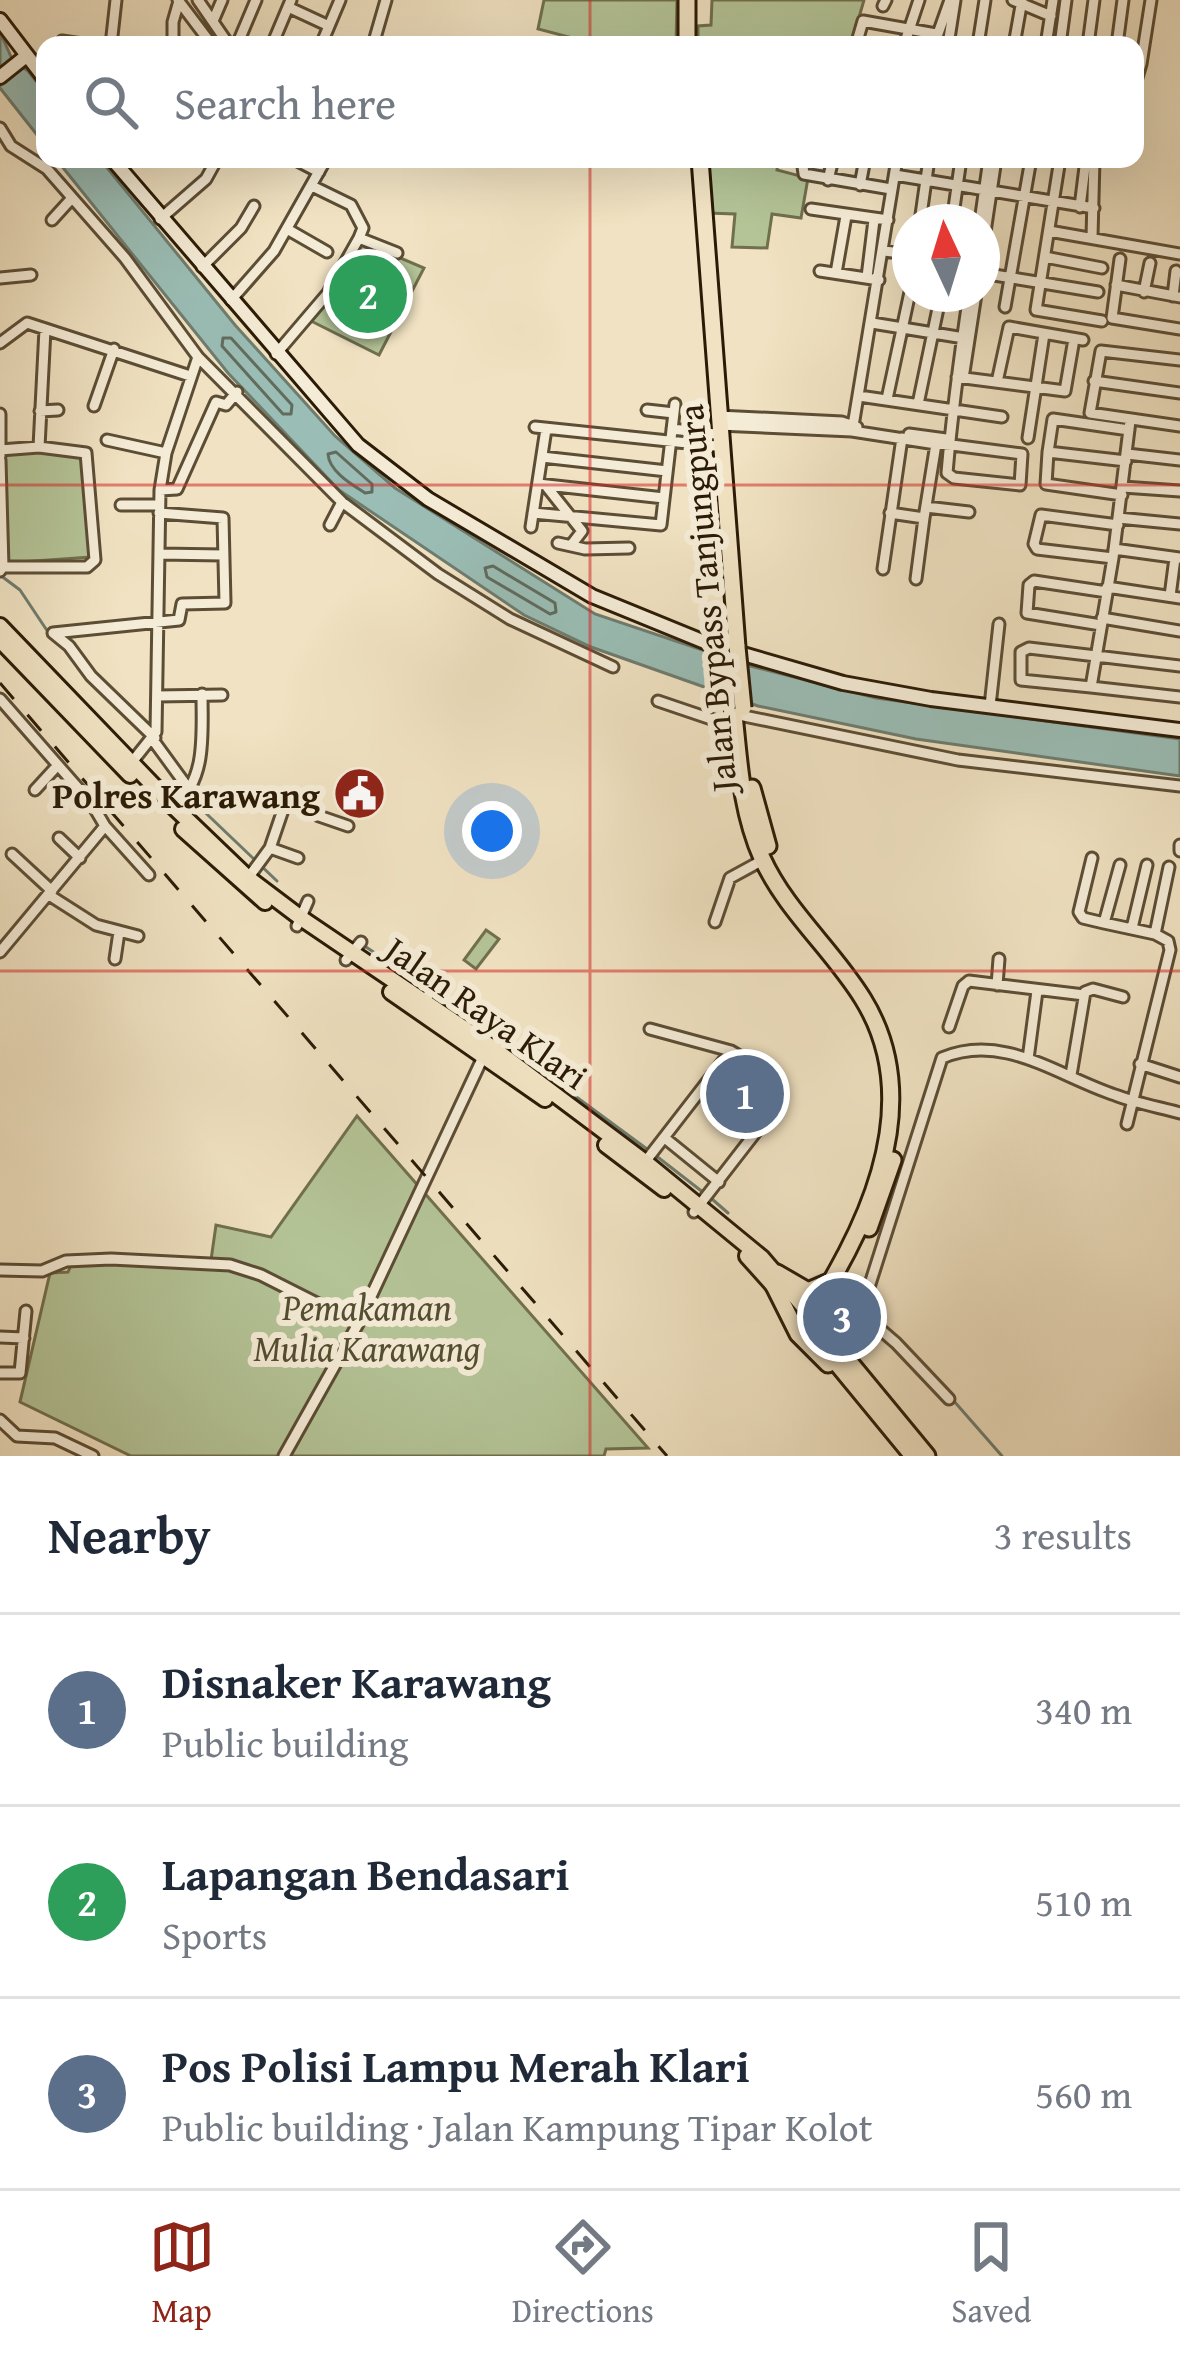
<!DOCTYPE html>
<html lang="en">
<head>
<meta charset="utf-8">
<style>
	:root { --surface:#fff; --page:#f6f6f7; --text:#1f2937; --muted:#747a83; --line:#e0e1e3; --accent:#8f2418 }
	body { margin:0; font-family:"Gentium Book Plus",serif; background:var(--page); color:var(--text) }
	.compass { position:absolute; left:892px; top:204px; width:108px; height:108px; border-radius:50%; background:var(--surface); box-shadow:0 12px 48px #0002; rotate:356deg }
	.you { position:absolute; left:492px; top:831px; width:42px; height:42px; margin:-30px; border:9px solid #fff; border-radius:50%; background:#1a73e8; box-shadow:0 0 0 18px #1a73e833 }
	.badge { display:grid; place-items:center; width:78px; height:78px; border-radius:50%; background:var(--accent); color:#fff; font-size:39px; font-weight:700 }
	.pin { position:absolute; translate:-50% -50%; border:6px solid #fff; box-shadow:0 3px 12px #0006 }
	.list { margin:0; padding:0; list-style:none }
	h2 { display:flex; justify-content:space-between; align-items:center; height:156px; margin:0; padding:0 48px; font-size:51px }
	h2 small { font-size:39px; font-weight:400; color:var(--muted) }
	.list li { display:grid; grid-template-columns:78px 1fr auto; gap:36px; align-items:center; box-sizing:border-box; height:192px; padding:0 48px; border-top:3px solid var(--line) }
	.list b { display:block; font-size:45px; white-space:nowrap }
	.list p { margin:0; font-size:39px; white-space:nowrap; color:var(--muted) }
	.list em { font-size:39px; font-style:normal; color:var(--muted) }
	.icon { flex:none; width:66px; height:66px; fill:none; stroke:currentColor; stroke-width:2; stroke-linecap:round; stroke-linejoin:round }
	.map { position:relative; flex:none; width:1180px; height:1456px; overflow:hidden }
	.search { position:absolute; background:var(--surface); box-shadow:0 12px 48px #0002; left:36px; right:36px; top:36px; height:132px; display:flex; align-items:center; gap:30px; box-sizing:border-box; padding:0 42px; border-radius:24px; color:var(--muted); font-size:45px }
	.sheet { height:732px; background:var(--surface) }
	nav { display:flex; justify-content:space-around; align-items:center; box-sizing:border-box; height:168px; border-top:3px solid var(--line); background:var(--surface); font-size:33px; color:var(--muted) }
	nav a { display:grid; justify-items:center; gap:6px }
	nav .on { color:var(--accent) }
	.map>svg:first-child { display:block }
	.green { fill:#b4c497; stroke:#70704e; stroke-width:3 }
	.water { fill:#9abdb5; stroke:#6e7c6f; stroke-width:3 }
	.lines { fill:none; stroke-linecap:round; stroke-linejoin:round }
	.shore { stroke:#626c5e; stroke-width:3 }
	.stream { stroke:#6e7c6f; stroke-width:3 }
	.street-casing { stroke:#5c4d35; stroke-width:15 }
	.secondary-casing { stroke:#2b1b06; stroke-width:18 }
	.primary-casing { stroke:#2b1b06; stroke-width:20 }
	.highway-casing { stroke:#2b1b06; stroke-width:21 }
	.street { stroke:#f5ecd7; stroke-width:9 }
	.secondary { stroke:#f5ecd7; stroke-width:12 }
	.primary { stroke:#f0e2c2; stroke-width:14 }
	.highway { stroke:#f0e2c2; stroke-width:15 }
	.rail { stroke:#2b1b06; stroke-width:3; stroke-dasharray:21 21; stroke-linecap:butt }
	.highway-bridge-casing { stroke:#2b1b06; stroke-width:21; stroke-linecap:butt }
	.highway-bridge { stroke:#f0e2c2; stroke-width:15 }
	.grid { fill:none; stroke:#d62828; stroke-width:3; stroke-opacity:0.55 }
	.labels { text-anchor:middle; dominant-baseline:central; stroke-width:12; stroke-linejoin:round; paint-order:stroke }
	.street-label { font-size:36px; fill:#2b1b06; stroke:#f5ecd7 }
	.poi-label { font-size:36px; font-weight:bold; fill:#2b1b06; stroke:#f5ecd7; text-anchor:end }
	.park-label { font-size:36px; font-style:italic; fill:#544e32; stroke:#f5ecd7 }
</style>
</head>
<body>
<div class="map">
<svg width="1180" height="1456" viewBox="0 0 1180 1456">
	<rect width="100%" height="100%" fill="#f0e2c2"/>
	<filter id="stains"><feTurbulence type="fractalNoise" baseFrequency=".00167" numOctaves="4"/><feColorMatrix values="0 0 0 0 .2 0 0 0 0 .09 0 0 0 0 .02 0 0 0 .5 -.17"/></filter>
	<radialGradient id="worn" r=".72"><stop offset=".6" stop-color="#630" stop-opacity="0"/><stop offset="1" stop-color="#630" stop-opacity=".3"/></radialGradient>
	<path class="green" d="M544,0H677L676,45H599L538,29Z
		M712,0H864L851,45H698V26L711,25Z
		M704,159H779L777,170L808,178L801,218L772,214L767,248L732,247L735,214L708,213Z
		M358,240L424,268L379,355L309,320Z
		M0,450L84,451L91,557L6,563Z
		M486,930L499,939L476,969L464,960Z
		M357,1116L648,1448L606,1449L604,1456H131L20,1402L50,1273L68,1272L75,1256L211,1260L216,1225L271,1237Z"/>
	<path class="water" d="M0,32L13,61L28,71L45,92V145L0,88Z
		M56,159H100L235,325L335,436L395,488L595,614L750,666L876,698L1180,739V776L916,739L758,706L591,647L524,615L339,490L228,373Z"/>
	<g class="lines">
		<path class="shore" d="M223,338H231L292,405L291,414H283L222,346Z
			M336,452L372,484V492L365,493C351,484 329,471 328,454Z
			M493,566L555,603L556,612L550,614L487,577L485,568Z"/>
		<path class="stream" d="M0,575L20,590L48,632
			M155,750L174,776
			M190,798L277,881
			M366,947L438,995L647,1149
			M655,1155L704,1193
			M712,1199L728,1213
			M953,1400L1002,1456"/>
		<defs>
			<path id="street" d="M178,0L212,45
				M198,0L229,45
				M1013,0L1051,16
				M883,6L886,0
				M288,7L329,26
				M213,21L222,0
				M62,41L89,45
				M111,45L116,0
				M173,45V22L179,1
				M237,45L256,0
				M272,45L291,0
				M321,45L340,0
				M373,45L386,0
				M856,45L863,21L936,34
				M904,45L919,0
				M934,45L950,0
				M948,45L955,0
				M978,45L985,0
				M1014,45L1022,0
				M1046,45L1053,0
				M1060,45L1066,0
				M1088,45L1094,0
				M1117,45L1123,0
				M1135,64H1141L1151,0
				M1135,84L1141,64
				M0,128L11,146L47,169L125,258L198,357L342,502L438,574L510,619L613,667
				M294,159L319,172
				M802,159L804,174L891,189
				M1060,159L1036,310L1102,321
				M895,175L1094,208
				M828,180L833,159
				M860,185L865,159
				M312,186L351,205L363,228L359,238
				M1080,207L1086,159
				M811,209L888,220
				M160,219L206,179L217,159
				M52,220L72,198
				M920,222L929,159
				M952,222L961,159
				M980,222L989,159
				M287,229L327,252
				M1049,231L1180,254
				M1092,237L1094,159
				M884,251L910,254
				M982,252L996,159
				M1045,257L1102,268
				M1120,259L1112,318L1180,329
				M202,267L241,228L254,206
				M820,271L879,280
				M836,273L846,216
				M982,273L1098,292
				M867,277L874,220
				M0,278L31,275
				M1116,285L1180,297
				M1144,292L1150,263
				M1173,296L1176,271
				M231,300L274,251L326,159
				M1005,307L1031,159
				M872,323L964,338
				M0,343L27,323L190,376
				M276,354L328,293L359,238L397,253
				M1180,360L1101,351L1090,413L1180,426
				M964,372L976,294
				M957,377L1065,391L1074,339
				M1094,381L1180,393
				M997,382L1009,327L1083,340
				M859,396L1002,417
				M887,399L910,292
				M918,404L941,294
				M94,406L114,349
				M647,410L674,413
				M40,411L58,410
				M0,414V456
				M718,416L842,422L857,427
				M1130,421L1113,558L1091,687L1180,697
				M719,425L852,431
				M853,426L852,431L936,444L952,445L1022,454L1020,485L954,478L947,473C952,414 960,354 969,294
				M853,426L897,159
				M535,427L716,446
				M672,429L715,434
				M909,434L946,439
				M1028,438L1044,334
				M107,440L166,453
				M39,447L45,329
				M0,450L39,447L86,453L95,560L87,567H3
				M1048,452L1053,419L1129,430
				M1127,454L1180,460
				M542,457L667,471
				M0,460L3,567L0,571
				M538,484L664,498
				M547,487L582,531L572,544
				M1123,487L1180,491
				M160,490L177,489L216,402L226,405L237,392
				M1122,495L1046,484L1048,452L1126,461
				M121,505H159
				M926,507L969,512
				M533,513L661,525L675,404
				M890,513L924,518L936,444
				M1118,518L1180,524
				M330,525L342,502
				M531,527L546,429
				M558,543L585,549L629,548
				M1114,549L1180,558
				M159,554L223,555
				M1113,558L1037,549L1034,544L1041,515L1118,525
				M883,569L902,438
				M916,579L924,518
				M1107,587L1180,598
				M1170,596L1175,558
				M1102,618L1180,631
				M1101,625L1027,613L1029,585L1034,581L1107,592
				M1091,687L1021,680V652L1029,648L1180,666
				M157,696L222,695
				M0,699L92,804L105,826L0,952
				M658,701L720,722L735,723
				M990,706L999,624
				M744,716L958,760L1180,786
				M155,738L91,676L69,646L53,633L179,620L182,604L225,603L223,518L159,513
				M153,740L191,792
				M128,767L156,732L160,490L166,453L198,357
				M35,790L58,765
				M174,807C207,779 202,735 202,694
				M319,816L348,826
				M105,826L149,875
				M59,838L80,858
				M1180,845V851
				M270,848L298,858
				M12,854L52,891
				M1092,858L1079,912L1083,918L1104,923
				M1120,865L1104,923L1155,934
				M248,878L270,848L285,804L261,796
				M49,895L96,925L138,936
				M715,922L730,878L763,860
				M297,926L308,901
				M1132,928L1147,865
				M115,959L119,932
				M346,960L361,942
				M997,985L999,959
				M422,1003L441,979
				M949,1027L963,986L969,981L1084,995
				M650,1029L731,1051L754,1065L755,1070L738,1088
				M1028,1059L1037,991
				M1140,1064L1180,1077
				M1071,1075L1085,992L1093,989L1123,997
				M1127,1124L1170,950L1168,941L1155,934L1169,867
				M666,1139L719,1182
				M645,1162L731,1051
				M694,1212L766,1119L765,1112L716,1072
				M0,1270L42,1271L66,1261L111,1259L230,1265L261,1275L358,1324
				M860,1312L896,1343L949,1399
				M0,1337L24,1338
				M837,1346L863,1306L942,1058C1003,1032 1058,1076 1115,1095C1136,1103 1158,1107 1180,1113
				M0,1373H20L26,1311
				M0,1420L17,1436L55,1438L93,1456
				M284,1456L358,1324L484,1055"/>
			<path id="secondary" d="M0,20L45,79
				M0,77L25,57
				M112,159L358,445L428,499L592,596L712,645L843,683L931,699L1180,730"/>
			<path id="primary" d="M0,626L174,807L248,878L301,918L493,1048L645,1162L762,1258L809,1313
				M0,640L130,775
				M183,829L265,902
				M391,992L545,1099
				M606,1145L664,1189
				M747,1256L780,1293"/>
			<path id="highway" d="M687,0V45
				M700,159L737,647
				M733,705C739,758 740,808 762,858C786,911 833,950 863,999C913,1080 888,1173 847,1252C834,1276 822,1301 802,1321L913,1456
				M752,788L768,846
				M869,1228L893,1160
				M777,1273L808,1291L829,1282
				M774,1286L798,1334L828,1364
				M809,1313L927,1456
				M832,1336L829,1311L835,1293"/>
		</defs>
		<use href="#street" class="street-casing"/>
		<use href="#secondary" class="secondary-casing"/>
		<use href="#primary" class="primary-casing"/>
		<use href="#highway" class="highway-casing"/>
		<use href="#street" class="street"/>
		<use href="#secondary" class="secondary"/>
		<use href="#primary" class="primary"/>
		<use href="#highway" class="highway"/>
		<path class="rail" d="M0,683L667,1456"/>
		<defs>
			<path id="highway-bridge" d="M737,647L743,708"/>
		</defs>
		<use href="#highway-bridge" class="highway-bridge-casing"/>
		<use href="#highway-bridge" class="highway-bridge"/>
	</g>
	<path class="grid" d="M590,0V45M590,159V1456M0,485H1180M0,971H1180"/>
	<defs>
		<symbol id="civic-disc" viewBox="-11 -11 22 22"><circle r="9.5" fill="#8f2418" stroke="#f5ecd7"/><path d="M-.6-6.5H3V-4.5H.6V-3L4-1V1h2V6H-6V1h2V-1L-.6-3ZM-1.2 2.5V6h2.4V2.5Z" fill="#fff"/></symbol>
	</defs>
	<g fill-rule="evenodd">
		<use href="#civic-disc" x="330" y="764" width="59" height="59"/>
	</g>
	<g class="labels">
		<g class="street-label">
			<text transform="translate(706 598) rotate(-95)">Jalan Bypass Tanjungpura</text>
			<text transform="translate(487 1012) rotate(35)">Jalan Raya Klari</text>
		</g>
		<g class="poi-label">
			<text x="320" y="794">Polres Karawang</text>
		</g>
		<g class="park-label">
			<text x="367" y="1306">Pemakaman<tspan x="367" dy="41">Mulia Karawang</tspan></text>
		</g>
	</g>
	<rect width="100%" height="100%" filter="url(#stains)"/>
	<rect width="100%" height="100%" fill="url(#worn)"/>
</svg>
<svg class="compass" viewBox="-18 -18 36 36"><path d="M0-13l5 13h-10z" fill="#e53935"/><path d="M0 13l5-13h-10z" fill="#747a83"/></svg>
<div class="you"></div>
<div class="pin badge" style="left:745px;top:1094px;background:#5c6f8a">1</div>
<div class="pin badge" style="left:368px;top:294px;background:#2e9e5b">2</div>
<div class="pin badge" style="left:842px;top:1317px;background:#5c6f8a">3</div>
<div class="search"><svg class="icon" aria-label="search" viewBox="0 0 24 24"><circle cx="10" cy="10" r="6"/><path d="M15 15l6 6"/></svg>Search here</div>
</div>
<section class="sheet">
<h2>Nearby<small>3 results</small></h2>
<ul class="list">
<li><span class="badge" style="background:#5c6f8a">1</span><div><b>Disnaker Karawang</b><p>Public building</p></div><em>340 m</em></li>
<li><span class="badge" style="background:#2e9e5b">2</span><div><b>Lapangan Bendasari</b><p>Sports</p></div><em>510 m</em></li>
<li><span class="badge" style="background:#5c6f8a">3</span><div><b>Pos Polisi Lampu Merah Klari</b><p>Public building · Jalan Kampung Tipar Kolot</p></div><em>560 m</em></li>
</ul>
</section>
<nav>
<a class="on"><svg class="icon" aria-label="map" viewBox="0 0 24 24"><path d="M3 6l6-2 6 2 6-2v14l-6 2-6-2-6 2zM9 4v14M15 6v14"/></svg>Map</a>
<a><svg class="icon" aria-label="directions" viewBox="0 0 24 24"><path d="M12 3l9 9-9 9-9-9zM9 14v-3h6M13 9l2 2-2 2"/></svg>Directions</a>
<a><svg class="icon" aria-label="saved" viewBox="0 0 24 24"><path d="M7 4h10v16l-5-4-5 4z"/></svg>Saved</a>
</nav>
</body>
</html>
